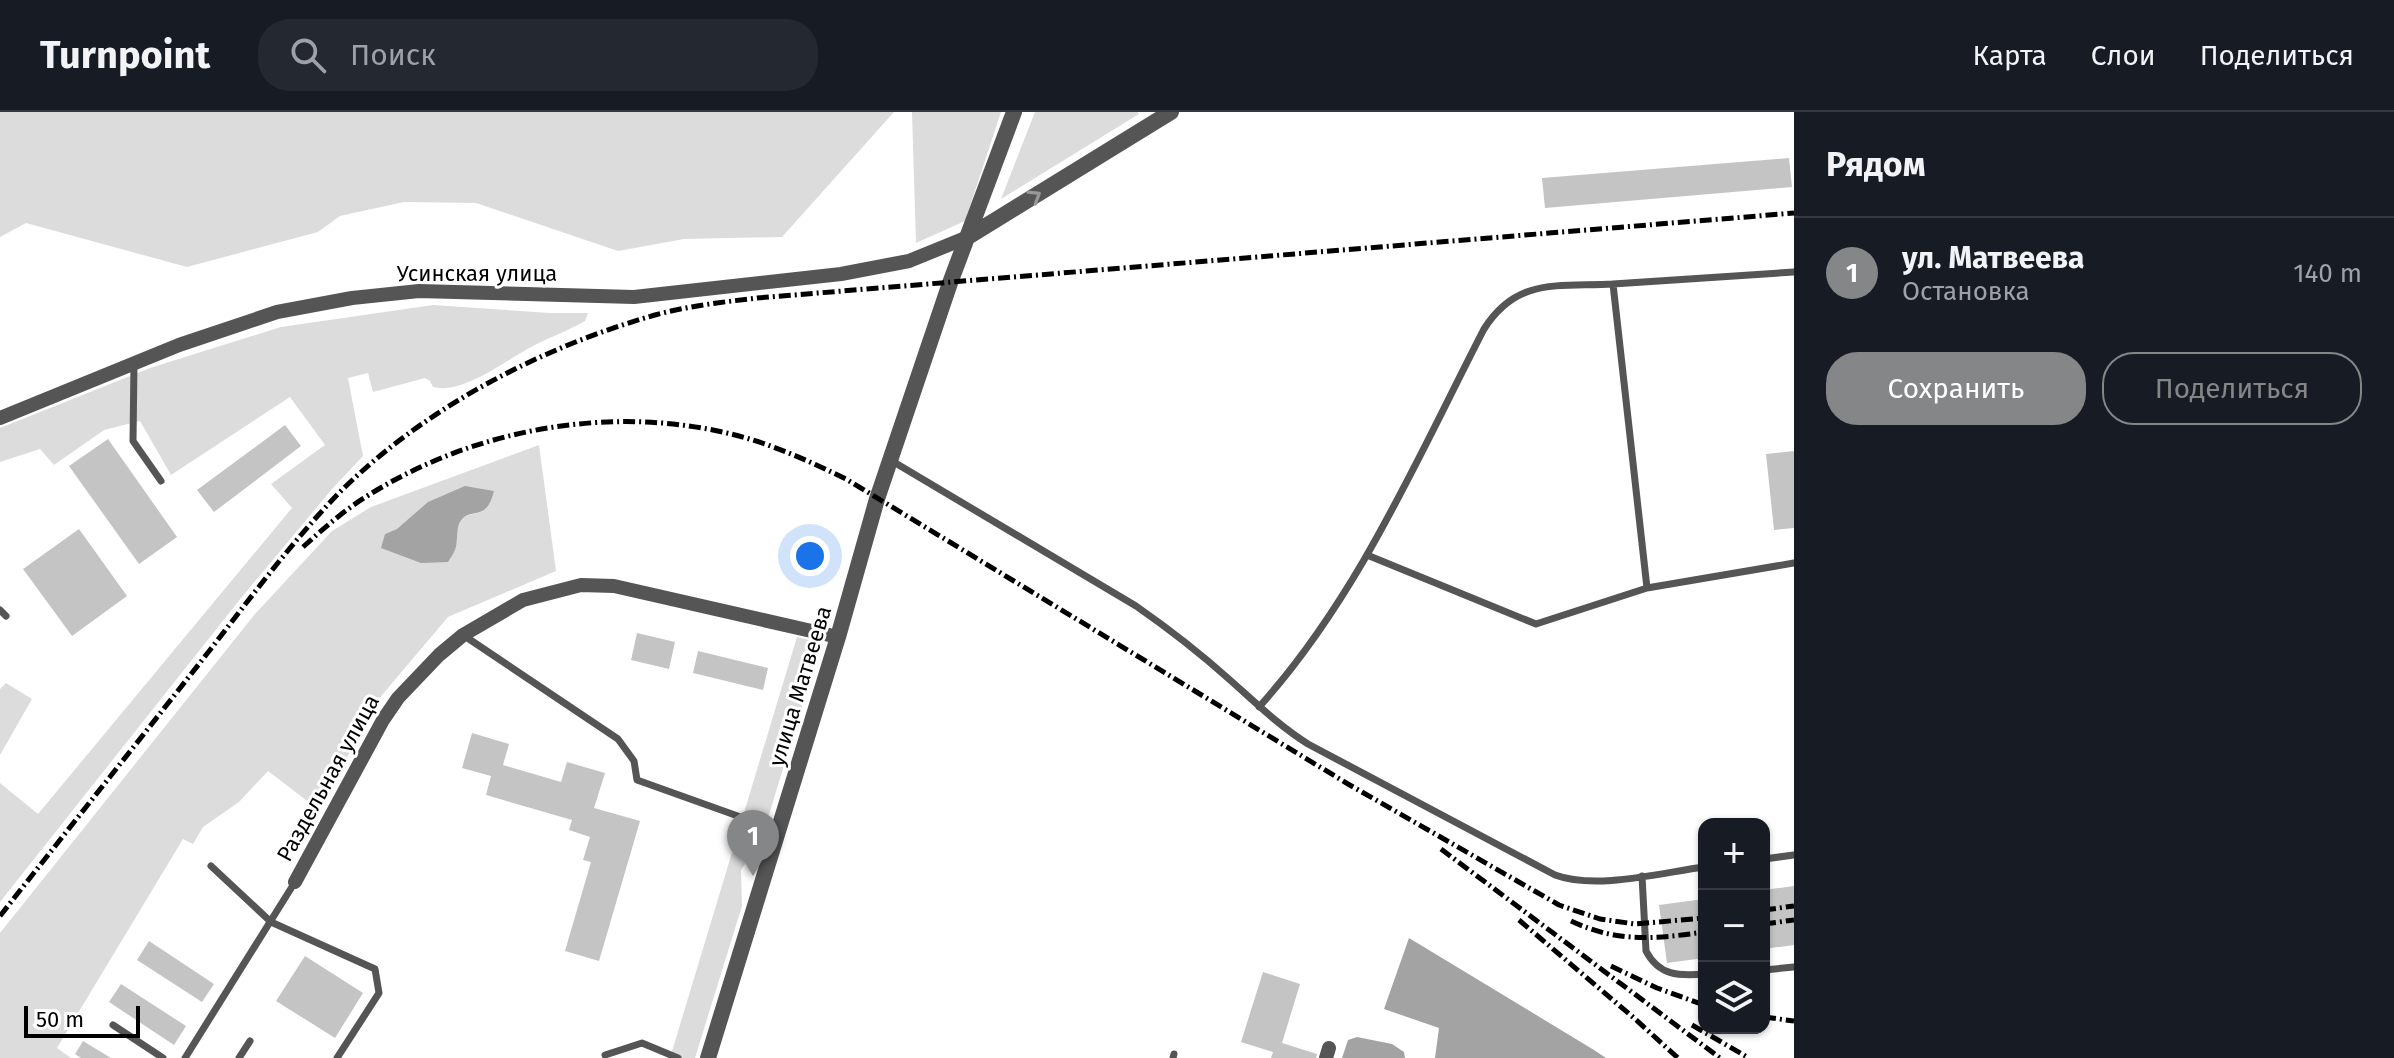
<!DOCTYPE html>
<html lang="ru">
<head>
<meta charset="utf-8">
<style>
	:root { --surface:#171b24; --page:#242831; --text:#f1f3f6; --muted:#9ea1a6; --line:#363941; --accent:#858687 }
	body { margin:0; font-family:"Fira Sans",sans-serif; background:var(--page); color:var(--text) }
	.controls { position:absolute; right:24px; bottom:24px; display:grid; overflow:hidden; border-radius:16px; box-shadow:0 2px 6px #0004 }
	.controls button { width:72px; height:72px; display:grid; place-items:center; padding:0; border:0; border-bottom:2px solid var(--line); background:var(--surface); color:var(--text); font:40px sans-serif }
	.scale { position:absolute; left:24px; bottom:20px; width:116px; box-sizing:border-box; padding-left:8px; border:4px solid #000; border-top:0; font-size:22px; line-height:28px; white-space:nowrap; color:#000; -webkit-text-stroke:6px #fff; paint-order:stroke }
	.you { position:absolute; left:810px; top:444px; width:28px; height:28px; margin:-20px; border:6px solid #fff; border-radius:50%; background:#1a73e8; box-shadow:0 0 0 12px #1a73e833 }
	.badge { display:grid; place-items:center; width:52px; height:52px; border-radius:50%; background:var(--accent); color:#fff; font-size:26px; font-weight:700 }
	.pin { position:absolute; translate:-50% -66px; filter:drop-shadow(0 2px 4px #0008) }
	.pin::after { content:''; position:absolute; top:42px; width:28px; height:24px; background:inherit; clip-path:polygon(0 0,100% 0,50% 100%) }
	.list { margin:0; padding:0; list-style:none }
	h2 { display:flex; justify-content:space-between; align-items:center; height:104px; margin:0; padding:0 32px; font-size:34px }
	h2 small { font-size:26px; font-weight:400; color:var(--muted) }
	.list li { display:grid; grid-template-columns:52px 1fr auto; gap:24px; align-items:center; box-sizing:border-box; height:112px; padding:0 32px; border-top:2px solid var(--line) }
	.list b { display:block; font-size:30px; white-space:nowrap }
	.list p { margin:0; font-size:26px; white-space:nowrap; color:var(--muted) }
	.list em { font-size:26px; font-style:normal; color:var(--muted) }
	.actions { display:flex; gap:16px; padding:24px 32px }
	.actions a { flex:1; padding:18px 0; border:2px solid var(--accent); border-radius:32px; text-align:center; font-size:28px; color:var(--accent) }
	.actions .main { background:var(--accent); color:#fff }
	.icon { flex:none; width:44px; height:44px; fill:none; stroke:currentColor; stroke-width:2; stroke-linecap:round; stroke-linejoin:round }
	.map { position:relative; flex:none; width:1794px; height:946px; overflow:hidden }
	header { display:flex; align-items:center; gap:48px; box-sizing:border-box; height:112px; padding:0 40px; background:var(--surface); border-bottom:2px solid var(--line) }
	header strong { font-size:38px }
	nav { display:flex; gap:44px; margin-inline-start:auto; font-size:28px }
	.search { width:560px; height:72px; background:var(--page); display:flex; align-items:center; gap:20px; box-sizing:border-box; padding:0 28px; border-radius:32px; color:var(--muted); font-size:30px }
	main { display:flex }
	aside { flex:1; background:var(--surface) }
	.map>svg:first-child { display:block }
	.green { fill:#dcdcdc; fill-rule:evenodd }
	.water { fill:#a3a3a3 }
	.building { fill:#c4c4c4 }
	.lines { fill:none; stroke-linecap:round; stroke-linejoin:round }
	.service { stroke:#555; stroke-width:7 }
	.minor { stroke:#555; stroke-width:14 }
	.tertiary { stroke:#555; stroke-width:16 }
	.rail { stroke:#000; stroke-width:5; stroke-dasharray:12 4 2 4; stroke-linecap:butt }
	.oneway { stroke:#999 }
	.labels { text-anchor:middle; dominant-baseline:central; stroke-width:6; stroke-linejoin:round; paint-order:stroke }
	.street-label { font-size:22px; fill:#000; stroke:#fff }
</style>
</head>
<body>
<header>
<strong>Turnpoint</strong>
<div class="search"><svg class="icon" aria-label="search" viewBox="0 0 24 24"><circle cx="10" cy="10" r="6"/><path d="M15 15l6 6"/></svg>Поиск</div>
<nav><a>Карта</a><a>Слои</a><a>Поделиться</a></nav>
</header>
<main>
<div class="map">
<svg width="1794" height="946" viewBox="0 0 1794 946">
	<rect width="100%" height="100%" fill="#fff"/>
	<path class="green" d="M0,0H894L782,125L684,127L618,139L476,91L404,90L340,104L318,120L187,155L26,111L0,125Z
		M912,0H1001L965,109L916,131Z
		M1035,0H1137L1139,2L1001,87Z
		M433,193L550,201H588L585,209C568,219 550,225 533,234C507,247 463,283 433,275L430,269L425,266L373,280L368,261L348,266L363,344L332,377L241,486L0,790V671L38,702L292,396L271,372L325,333L290,285L171,363L140,309L104,318L54,353L40,337L0,350V316L150,256L281,215Z
		M539,333L556,459L448,505L377,589L319,698L268,659L239,690L203,715L193,732L183,727L57,936L71,946H0V821L255,502L332,419L371,395ZM494,379C486,413 469,393 459,412C456,419 456,431 455,438L385,422Z
		M797,525L821,531L762,726L741,758L742,794L695,946H670Z
		M6,571L32,587L0,643V577Z"/>
	<path class="water" d="M465,374L494,379C486,413 469,392 459,412C456,420 458,430 455,438C453,443 450,446 448,450L421,451L381,436L385,422L397,417L428,390Z
		M1409,826L1594,938L1606,946H1435L1439,916L1384,897Z
		M1357,925L1392,932L1404,940L1405,946H1342L1348,928Z"/>
	<path class="building" d="M1789,46L1792,75L1545,96L1542,66Z
		M285,313L301,334L214,400L197,378Z
		M108,327L177,425L139,452L69,354Z
		M1794,339V416L1774,418L1766,342Z
		M79,417L127,484L72,524L23,457Z
		M637,521L675,530L669,557L631,548Z
		M698,539L768,556L763,578L693,561Z
		M472,621L509,632L503,653L561,670L567,650L605,661L594,696L640,709L599,849L565,839L591,750L583,748L590,725L569,718L572,708L486,683L491,664L462,656Z
		M1794,774V833L1764,837V778Z
		M1704,787V846L1667,851L1659,793Z
		M149,829L214,872L202,890L137,848Z
		M305,844L363,881L335,926L276,889Z
		M1263,860L1300,872L1282,931L1317,942L1316,946H1271L1273,940L1241,930Z
		M121,872L186,914L174,933L109,890Z
		M83,929L111,946H81L75,942Z"/>
	<g class="lines">
		<path class="service" d="M1613,172L1794,160
			M134,251L133,329L161,369
			M892,349L1136,494C1169,517 1200,541 1230,568C1256,591 1278,613 1308,632L1555,763C1596,778 1660,761 1704,755
			M1367,443L1536,512L1647,476
			M0,498L6,504
			M463,523L618,627L634,649L637,668L777,718
			M1259,595C1358,485 1417,347 1484,217C1517,165 1558,175 1613,172L1647,476L1794,451
			M1764,747L1794,743
			M211,754L271,810L375,857L379,881L337,946
			M1642,764L1646,839C1659,864 1679,864 1704,862
			M1764,858L1794,855
			M113,913L163,946
			M605,943L642,931L678,946
			M185,946L295,770
			M239,946L250,929
			M1173,946L1174,942"/>
		<path class="minor" d="M0,306L179,233L277,200L352,186L419,179L634,185L841,162L909,149L968,125
			M295,770L383,608L398,586L439,543L463,523L523,488L581,473L614,474L838,525
			M1326,946L1329,936"/>
		<path class="tertiary" d="M968,125L1171,0
			M708,946L838,525L877,387L950,171L1014,0"/>
		<path class="rail" d="M303,435C322,418 342,400 364,386C473,316 614,291 739,324C776,334 811,350 846,367L1348,672L1559,793L1600,807L1635,812L1704,806
			M1441,737L1720,946
			M1764,798L1794,794
			M0,804C66,720 133,636 199,552C243,496 288,434 337,383C422,297 539,236 655,203C688,194 723,190 757,186L1794,101
			M1519,808L1634,906L1678,946
			M1571,809C1618,831 1655,827 1704,820
			M1764,812L1794,808
			M1611,854L1657,876L1704,893
			M1764,905L1794,909
			M1692,913L1749,946"/>
	</g>
	<defs><path id="oneway-chevron" d="M-2-3.5L2.5 0L-2 3.5" fill="none" stroke-width="1.6" stroke-linecap="round" stroke-linejoin="round" transform="scale(2)"/></defs>
	<use class="oneway" href="#oneway-chevron" transform="translate(1035 84) rotate(-32)"/>
	<g class="labels">
		<g class="street-label">
			<text x="477" y="161">Усинская улица</text>
			<text transform="translate(800 574) rotate(-73)">улица Матвеева</text>
			<text transform="translate(328 666) rotate(-61)">Раздельная улица</text>
		</g>
	</g>
</svg>
<div class="controls">
<button>+</button>
<button>−</button>
<button><svg class="icon" aria-label="layers" viewBox="0 0 24 24"><path d="M12 4l9 5-9 5-9-5zM3 14l9 5 9-5"/></svg></button>
</div>
<div class="scale">50 m</div>
<div class="you"></div>
<div class="pin badge" style="left:753px;top:764px">1</div>
</div>
<aside>
<h2>Рядом<small></small></h2>
<ul class="list">
<li><span class="badge">1</span><div><b>ул. Матвеева</b><p>Остановка</p></div><em>140 m</em></li>
</ul>
<div class="actions"><a class="main">Сохранить</a><a>Поделиться</a></div>
</aside>
</main>
</body>
</html>
